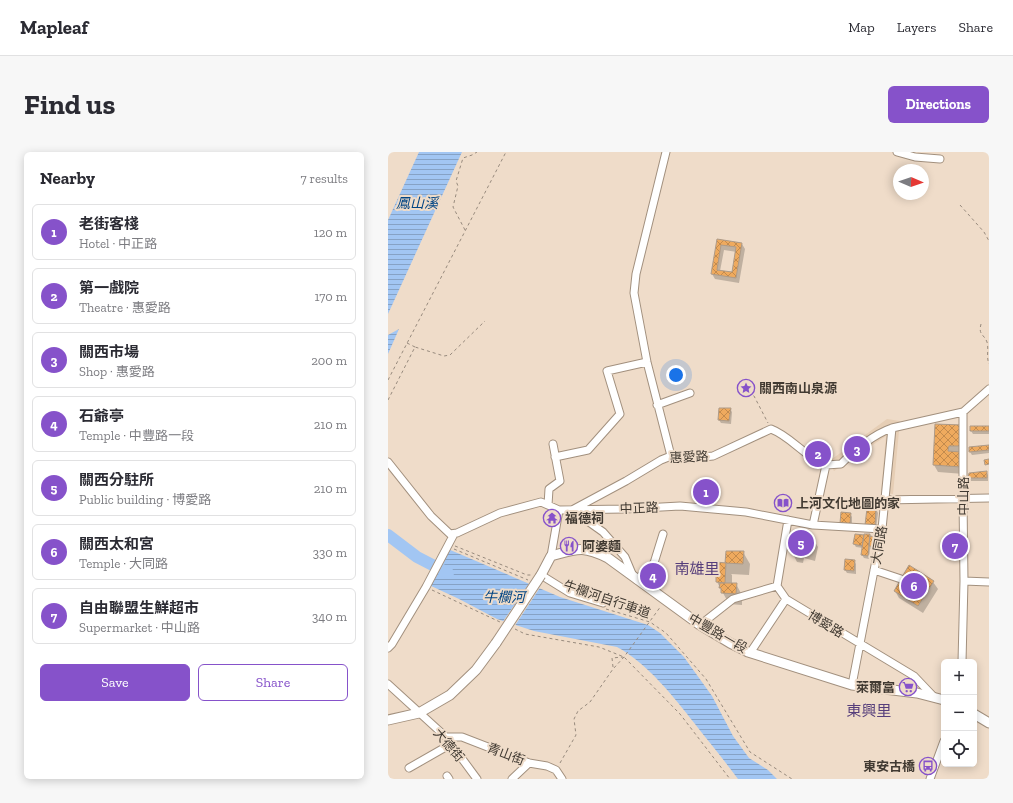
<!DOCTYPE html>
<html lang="en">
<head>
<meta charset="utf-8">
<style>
	:root { --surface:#fff; --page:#f7f7f7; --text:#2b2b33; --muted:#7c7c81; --line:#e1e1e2; --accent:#8652ca }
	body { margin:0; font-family:"Zilla Slab","Noto Sans TC",serif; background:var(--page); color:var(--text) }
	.controls { position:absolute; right:12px; bottom:12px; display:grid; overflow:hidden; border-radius:6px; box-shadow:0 2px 10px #0003 }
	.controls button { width:36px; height:36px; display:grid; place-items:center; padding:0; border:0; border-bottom:1px solid var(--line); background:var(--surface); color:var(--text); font:20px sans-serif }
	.compass { position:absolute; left:505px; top:12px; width:36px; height:36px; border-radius:50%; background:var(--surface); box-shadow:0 2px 10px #0003; rotate:92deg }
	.you { position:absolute; left:288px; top:223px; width:14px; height:14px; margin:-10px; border:3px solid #fff; border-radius:50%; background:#1a73e8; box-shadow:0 0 0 6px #1a73e833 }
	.badge { display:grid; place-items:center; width:26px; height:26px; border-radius:50%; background:var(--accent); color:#fff; font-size:13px; font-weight:700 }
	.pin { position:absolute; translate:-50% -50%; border:2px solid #fff; box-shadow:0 1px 4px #0006 }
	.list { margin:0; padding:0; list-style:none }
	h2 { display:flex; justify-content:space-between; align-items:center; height:52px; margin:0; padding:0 16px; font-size:17px }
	h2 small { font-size:13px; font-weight:400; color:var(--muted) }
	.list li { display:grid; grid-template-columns:26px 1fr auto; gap:12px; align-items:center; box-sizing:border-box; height:56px; margin:0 8px 8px; padding:0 8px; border:1px solid var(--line); border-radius:6px }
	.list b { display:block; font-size:15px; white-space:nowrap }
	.list p { margin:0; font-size:13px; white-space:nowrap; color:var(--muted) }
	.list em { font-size:13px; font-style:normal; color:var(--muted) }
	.actions { display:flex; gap:8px; padding:12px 16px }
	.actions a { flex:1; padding:9px 0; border:1px solid var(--accent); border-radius:6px; text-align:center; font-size:14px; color:var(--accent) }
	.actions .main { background:var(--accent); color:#fff }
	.icon { flex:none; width:22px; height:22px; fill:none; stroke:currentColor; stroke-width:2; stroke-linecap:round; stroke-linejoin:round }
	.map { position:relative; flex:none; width:601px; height:627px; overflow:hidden; border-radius:6px }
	header { display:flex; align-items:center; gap:24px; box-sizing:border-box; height:56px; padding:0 20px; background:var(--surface); border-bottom:1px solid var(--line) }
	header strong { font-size:19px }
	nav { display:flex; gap:22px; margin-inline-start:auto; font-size:14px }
	.intro { display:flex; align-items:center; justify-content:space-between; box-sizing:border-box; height:96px; padding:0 24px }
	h1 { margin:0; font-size:28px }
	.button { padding:10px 18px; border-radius:6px; background:var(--accent); color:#fff; font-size:14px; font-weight:700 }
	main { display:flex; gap:24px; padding:0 24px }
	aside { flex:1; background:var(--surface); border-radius:6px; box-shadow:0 2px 10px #0003 }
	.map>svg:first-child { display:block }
	.built { fill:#e6ceb5 }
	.water { fill:url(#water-rules) }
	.pier { fill:#efdcc9 }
	.shadow { fill:#0003; fill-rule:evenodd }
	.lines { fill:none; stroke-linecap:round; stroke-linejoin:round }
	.river { stroke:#a2c6f3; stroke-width:12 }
	.building { fill:url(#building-cross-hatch); stroke:#ad9b89; fill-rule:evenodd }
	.minor-casing { stroke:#a2907e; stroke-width:9 }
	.major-casing { stroke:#a2907e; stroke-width:11 }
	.path { stroke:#978a7d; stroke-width:1; stroke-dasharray:3 3; stroke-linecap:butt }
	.minor { stroke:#fff; stroke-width:7 }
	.major { stroke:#fff; stroke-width:9 }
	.major-bridge-casing { stroke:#a2907e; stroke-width:11; stroke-linecap:butt }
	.major-bridge { stroke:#fff; stroke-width:9 }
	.labels { text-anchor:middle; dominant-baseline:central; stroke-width:4; stroke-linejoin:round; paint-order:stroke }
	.poi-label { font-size:13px; font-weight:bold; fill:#413a32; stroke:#efdcc9; text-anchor:start }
	.street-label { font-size:13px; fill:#413a32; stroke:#efdcc9 }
	.water-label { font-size:14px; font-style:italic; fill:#004484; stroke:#efdcc9 }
	.quarter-label { font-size:15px; fill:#563e7b; stroke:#efdcc9 }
</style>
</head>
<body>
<header>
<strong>Mapleaf</strong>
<nav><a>Map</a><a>Layers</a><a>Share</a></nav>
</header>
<div class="intro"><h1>Find us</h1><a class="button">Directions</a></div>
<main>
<aside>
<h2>Nearby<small>7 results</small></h2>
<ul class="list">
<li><span class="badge">1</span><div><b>老街客棧</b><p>Hotel · 中正路</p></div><em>120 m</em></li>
<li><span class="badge">2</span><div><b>第一戲院</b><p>Theatre · 惠愛路</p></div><em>170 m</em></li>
<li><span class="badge">3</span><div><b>關西市場</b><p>Shop · 惠愛路</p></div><em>200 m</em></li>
<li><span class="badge">4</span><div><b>石爺亭</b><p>Temple · 中豐路一段</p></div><em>210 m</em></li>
<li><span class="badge">5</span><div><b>關西分駐所</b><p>Public building · 博愛路</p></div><em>210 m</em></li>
<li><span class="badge">6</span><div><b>關西太和宮</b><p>Temple · 大同路</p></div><em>330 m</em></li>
<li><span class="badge">7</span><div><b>自由聯盟生鮮超市</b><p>Supermarket · 中山路</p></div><em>340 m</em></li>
</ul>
<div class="actions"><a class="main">Save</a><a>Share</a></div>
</aside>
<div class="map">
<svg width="601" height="627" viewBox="0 0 601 627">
	<defs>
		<pattern id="water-rules" width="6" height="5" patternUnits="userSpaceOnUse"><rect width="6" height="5" fill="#a2c6f3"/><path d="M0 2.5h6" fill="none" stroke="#86a2c5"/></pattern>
		<pattern id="building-cross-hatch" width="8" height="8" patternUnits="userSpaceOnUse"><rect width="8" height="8" fill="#efaa5e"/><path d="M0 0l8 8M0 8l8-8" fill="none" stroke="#c38b4e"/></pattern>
	</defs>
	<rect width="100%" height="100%" fill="#efdcc9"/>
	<path class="built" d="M499,267L512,269L505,342L493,341L498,284L446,319L440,310Z"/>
	<path class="water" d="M31,0H74L0,162V68Z
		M11,177L0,202V183Z
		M60,397L172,445L260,473L272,481L296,505L324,544L345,584L361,606L380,618L389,627H350C336,608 321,590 307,572C285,544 260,512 229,495L146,479L109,467L71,447L41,433Z"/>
	<path class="pier" d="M142,430L153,434L126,475L114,471Z"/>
	<path class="shadow" d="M330,88L354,92L357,97L351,131L327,127L324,122ZM336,98L349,100L345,121L332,119Z
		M342,257L344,260L343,272L333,271L331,268Z
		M574,274L576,322L550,320L546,313Z
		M601,275V282H585L583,279Z
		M601,294V301L584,303L582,300Z
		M598,320L600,323V329H583L581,326Z
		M488,357L490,361L488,377L480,376Z
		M462,362L464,365V375L455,374L453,371Z
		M467,383H482L483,385L487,386L489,389V398L482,397L481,407L476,406L474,403L475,396L468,395L466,392Z
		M423,384L430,395L427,409L416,406L415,411L409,410L403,398L405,386L419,388Z
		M355,400L362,412L361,423L343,422L344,423V432H348L354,443V453L341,452L329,430V412H339L338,411Z
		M466,409L468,412V422L459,421L457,418Z
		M545,430L550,437L535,461L511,446L507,439Z"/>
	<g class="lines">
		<path class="river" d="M0,383L29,405L60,421"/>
	</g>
	<path class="building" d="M329,87L354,91L348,126L323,122ZM333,93L348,95L344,120L329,118Z
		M331,256H343L341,269L330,268Z
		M547,272L574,273V294H561L560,299L573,300V315L545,313Z
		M582,274H601V279H582Z
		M601,293V298L581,300V295Z
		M601,307V312L597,313L596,308Z
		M599,319V326H580L581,321Z
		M479,356H488L487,374L477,373Z
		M453,360L463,361L462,372L452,371Z
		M165,361L167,367L163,368L162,362Z
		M419,382L424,383L421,398L410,396L409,400L402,398L404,384L418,387Z
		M467,382L476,383L474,394L465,392Z
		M476,382H482L480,404L473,403Z
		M482,384L488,385L487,395L481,394Z
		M338,399H356L355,412L337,411Z
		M457,407L467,408L466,419L456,418Z
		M328,410L338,411L337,431L328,430Z
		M521,413L546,429L530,454L506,439Z
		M332,431H349L348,442L333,441V436H331Z"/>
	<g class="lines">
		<defs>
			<path id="minor" d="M278,0L248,122L246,141L259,210L283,304
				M509,0L527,5L552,7
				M269,253L302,241
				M167,305L200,298L232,262L219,219L259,210
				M0,310L43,364L62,382L69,381L112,361L153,350L171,358L237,357L292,354L358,360L425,373L494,377
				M438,313L453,312C465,299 486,282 504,276L575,260
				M497,348L601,346
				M160,353L161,337L172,329L165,292
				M400,368L389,434L398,447L526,524L545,544
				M163,404L171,358
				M486,418L513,427
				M153,423L182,441L215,451
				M245,424L237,405L215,380L184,358L238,329L273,308L283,304L297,307L325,304L383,277C404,285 415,304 438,313L425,373
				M249,428L266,411L275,382
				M576,429L601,430
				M312,473L345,447L389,434
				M0,496L4,492L38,435L66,382
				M362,501L398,447
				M574,510L576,429L575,347V260L601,237
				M0,532L58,585L89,627
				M464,533L494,377L504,276
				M58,585H74L141,611L159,614L168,618L174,627
				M21,616L63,592
				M59,624L61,627
				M124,627L141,611
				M542,627L556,589"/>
			<path id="major" d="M153,423L163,404C189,397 194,393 220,406L312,473L342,491L360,500L464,533L529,541L556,548
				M586,562L601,571
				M0,568L31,561L62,543L88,518L108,491"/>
		</defs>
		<use href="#minor" class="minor-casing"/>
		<use href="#major" class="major-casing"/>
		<path class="path" d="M572,53L596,80L601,89
			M77,78L65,55L70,34L68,29L75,6L84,3L89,0
			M593,172C590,183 596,182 599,190C601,197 598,205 601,212
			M19,191L27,195
			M0,228L118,0
			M351,238L358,236L366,244L380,271
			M0,248L27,195L56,204L62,203L97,169
			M67,394L139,423H143
			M66,397L140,428
			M44,438L112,470
			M218,457L262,470L278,481L318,527L362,600L404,627
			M127,477L137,482L211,495L236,505L292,562L342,627
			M225,515L224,506L235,505
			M172,611L188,583L186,567L190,559L202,550L225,517L236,505L273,454"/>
		<use href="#minor" class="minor"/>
		<use href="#major" class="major"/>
		<defs>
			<path id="major-bridge" d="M108,491L153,423"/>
		</defs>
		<use href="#major-bridge" class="major-bridge-casing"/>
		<use href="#major-bridge" class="major-bridge"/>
	</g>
	<defs>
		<symbol id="sight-ring" viewBox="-11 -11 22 22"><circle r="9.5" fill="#efdcc9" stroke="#8652ca" stroke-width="1.5"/><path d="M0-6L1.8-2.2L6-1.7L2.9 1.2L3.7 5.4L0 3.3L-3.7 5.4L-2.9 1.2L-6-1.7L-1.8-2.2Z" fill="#8652ca"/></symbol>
		<symbol id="library-ring" viewBox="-11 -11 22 22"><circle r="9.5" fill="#efdcc9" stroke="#8652ca" stroke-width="1.5"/><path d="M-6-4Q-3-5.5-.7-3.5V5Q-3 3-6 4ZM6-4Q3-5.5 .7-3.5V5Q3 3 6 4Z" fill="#8652ca"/></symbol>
		<symbol id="temple-ring" viewBox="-11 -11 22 22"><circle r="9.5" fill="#efdcc9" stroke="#8652ca" stroke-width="1.5"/><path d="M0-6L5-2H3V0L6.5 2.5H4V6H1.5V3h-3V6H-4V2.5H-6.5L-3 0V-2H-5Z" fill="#8652ca"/></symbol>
		<symbol id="restaurant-ring" viewBox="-11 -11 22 22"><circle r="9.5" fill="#efdcc9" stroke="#8652ca" stroke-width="1.5"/><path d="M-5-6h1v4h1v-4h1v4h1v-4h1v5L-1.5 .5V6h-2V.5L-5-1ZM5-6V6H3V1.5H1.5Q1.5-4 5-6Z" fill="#8652ca"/></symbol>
		<symbol id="supermarket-ring" viewBox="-11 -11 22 22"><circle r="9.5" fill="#efdcc9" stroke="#8652ca" stroke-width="1.5"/><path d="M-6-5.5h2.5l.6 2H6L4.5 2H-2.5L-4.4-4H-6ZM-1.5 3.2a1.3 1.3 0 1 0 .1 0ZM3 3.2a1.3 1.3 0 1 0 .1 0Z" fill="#8652ca"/></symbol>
		<symbol id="bus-ring" viewBox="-11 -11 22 22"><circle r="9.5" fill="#efdcc9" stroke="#8652ca" stroke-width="1.5"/><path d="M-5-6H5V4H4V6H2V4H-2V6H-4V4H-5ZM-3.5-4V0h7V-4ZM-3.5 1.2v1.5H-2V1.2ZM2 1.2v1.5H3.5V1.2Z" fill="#8652ca"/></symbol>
	</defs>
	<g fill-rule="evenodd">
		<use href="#sight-ring" x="348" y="226" width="20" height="20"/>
		<use href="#library-ring" x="385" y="341" width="20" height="20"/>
		<use href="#temple-ring" x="154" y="356" width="20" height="20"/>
		<use href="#restaurant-ring" x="171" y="384" width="20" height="20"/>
		<use href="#supermarket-ring" x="510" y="525" width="20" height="20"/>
		<use href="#bus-ring" x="530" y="604" width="20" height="20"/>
	</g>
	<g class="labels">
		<g class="poi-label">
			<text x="371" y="236">關西南山泉源</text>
			<text x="408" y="351">上河文化地圖的家</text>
			<text x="177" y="366">福德祠</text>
			<text x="194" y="394">阿婆麵</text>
			<text x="507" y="535" text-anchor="end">萊爾富</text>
			<text x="527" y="614" text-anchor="end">東安古橋</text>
		</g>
		<g class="street-label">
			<text transform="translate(301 305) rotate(-3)">惠愛路</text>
			<text transform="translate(575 344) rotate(-90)">中山路</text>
			<text transform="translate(251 356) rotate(-2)">中正路</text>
			<text transform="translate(491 393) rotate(-80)">大同路</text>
			<text transform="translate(219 447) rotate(19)">牛欄河自行車道</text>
			<text transform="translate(438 472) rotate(31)">博愛路</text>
			<text transform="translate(330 481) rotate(30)">中豐路一段</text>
			<text transform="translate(61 593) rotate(49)">大德街</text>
			<text transform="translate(118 602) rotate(21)">青山街</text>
		</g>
		<g class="water-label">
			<text x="29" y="51">鳳山溪</text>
			<text x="116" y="445">牛欄河</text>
		</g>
		<g class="quarter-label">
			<text x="309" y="417">南雄里</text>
			<text x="481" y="559">東興里</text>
		</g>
	</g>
</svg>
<div class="controls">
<button>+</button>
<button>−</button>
<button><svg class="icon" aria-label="locate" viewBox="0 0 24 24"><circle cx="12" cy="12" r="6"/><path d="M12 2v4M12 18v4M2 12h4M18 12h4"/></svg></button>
</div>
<svg class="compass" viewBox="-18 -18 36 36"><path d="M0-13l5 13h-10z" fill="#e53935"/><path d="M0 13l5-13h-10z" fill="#7c7c81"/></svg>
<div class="you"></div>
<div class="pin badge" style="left:318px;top:340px">1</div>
<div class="pin badge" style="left:430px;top:302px">2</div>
<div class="pin badge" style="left:469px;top:297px">3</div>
<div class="pin badge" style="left:265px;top:424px">4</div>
<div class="pin badge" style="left:413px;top:391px">5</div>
<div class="pin badge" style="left:526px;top:434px">6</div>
<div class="pin badge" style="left:567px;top:394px">7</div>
</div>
</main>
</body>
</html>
